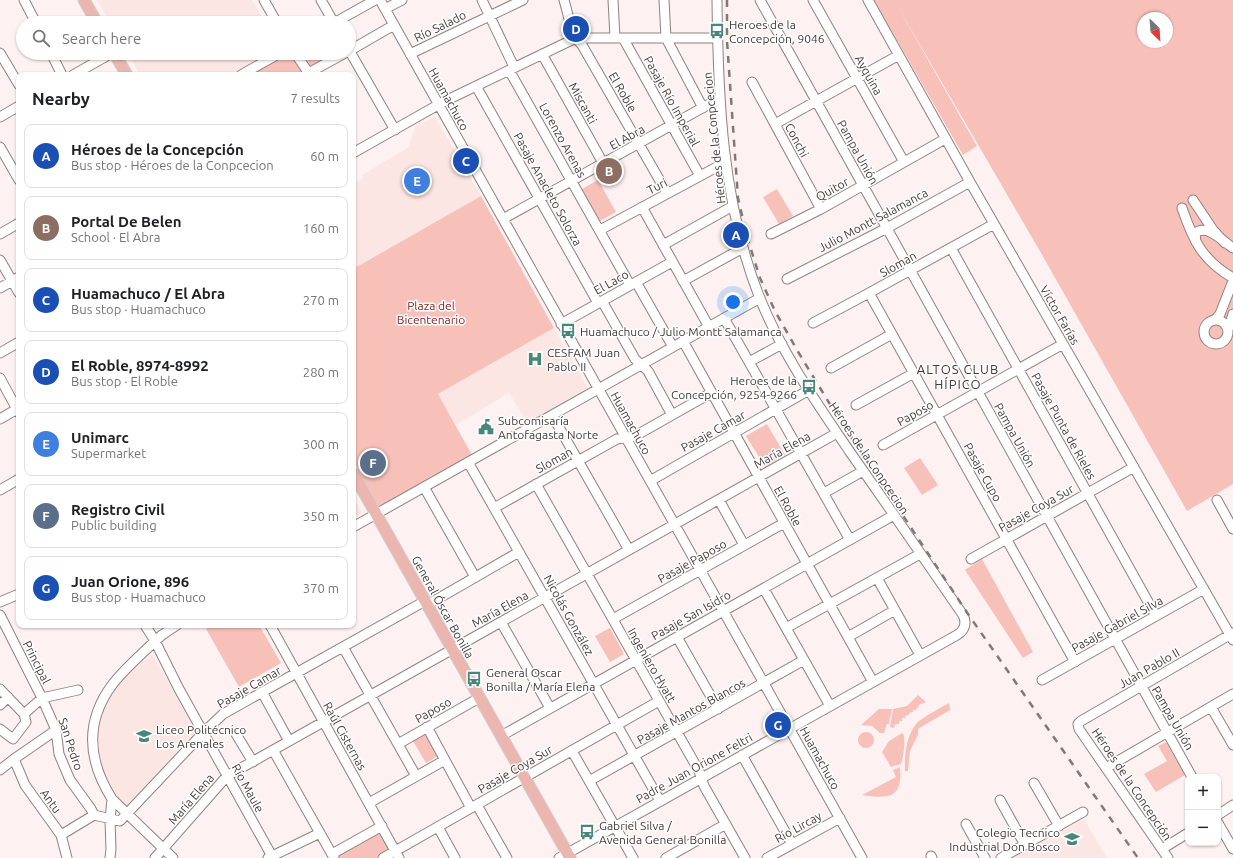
<!DOCTYPE html>
<html lang="en">
<head>
<meta charset="utf-8">
<style>
	:root { --surface:#fff; --page:#f2f2f2; --text:#202124; --muted:#757577; --line:#e0e0e0; --accent:#2563eb }
	body { margin:0; font-family:Ubuntu,sans-serif; background:var(--page); color:var(--text) }
	.controls { position:absolute; right:12px; bottom:12px; display:grid; overflow:hidden; border-radius:8px; box-shadow:0 1px 3px #0004 }
	.controls button { width:36px; height:36px; display:grid; place-items:center; padding:0; border:0; border-bottom:1px solid var(--line); background:var(--surface); color:var(--text); font:20px sans-serif }
	.compass { position:absolute; left:1137px; top:12px; width:36px; height:36px; border-radius:50%; background:var(--surface); box-shadow:0 1px 3px #0004; rotate:155deg }
	.you { position:absolute; left:733px; top:302px; width:14px; height:14px; margin:-10px; border:3px solid #fff; border-radius:50%; background:#1a73e8; box-shadow:0 0 0 6px #1a73e833 }
	.badge { display:grid; place-items:center; width:26px; height:26px; border-radius:50%; background:var(--accent); color:#fff; font-size:13px; font-weight:700 }
	.pin { position:absolute; translate:-50% -50%; border:2px solid #fff; box-shadow:0 1px 4px #0006 }
	.list { margin:0; padding:0; list-style:none }
	h2 { display:flex; justify-content:space-between; align-items:center; height:52px; margin:0; padding:0 16px; font-size:17px }
	h2 small { font-size:13px; font-weight:400; color:var(--muted) }
	.list li { display:grid; grid-template-columns:26px 1fr auto; gap:12px; align-items:center; box-sizing:border-box; height:64px; margin:0 8px 8px; padding:0 8px; border:1px solid var(--line); border-radius:8px }
	.list b { display:block; font-size:15px; white-space:nowrap }
	.list p { margin:0; font-size:13px; white-space:nowrap; color:var(--muted) }
	.list em { font-size:13px; font-style:normal; color:var(--muted) }
	.icon { flex:none; width:22px; height:22px; fill:none; stroke:currentColor; stroke-width:2; stroke-linecap:round; stroke-linejoin:round }
	.map { position:relative; flex:none; width:1233px; height:858px; overflow:hidden }
	.search { position:absolute; background:var(--surface); box-shadow:0 1px 3px #0004; left:16px; top:16px; width:340px; height:44px; display:flex; align-items:center; gap:10px; box-sizing:border-box; padding:0 14px; border-radius:22px; color:var(--muted); font-size:15px }
	.panel { position:absolute; background:var(--surface); box-shadow:0 1px 3px #0004; left:16px; top:72px; width:340px; height:556px; border-radius:8px }
	.map>svg:first-child { display:block }
	.built { fill:#fbe6e3 }
	.green { fill:#f7c0b9; fill-rule:evenodd }
	.lines { fill:none; stroke-linecap:round; stroke-linejoin:round }
	.minor-casing { stroke:#91817f; stroke-width:11 }
	.major-casing { stroke:#d1d0cf; stroke-width:13 }
	.minor { stroke:#fff; stroke-width:9 }
	.major { stroke:#ebb6b0; stroke-width:11 }
	.rail { stroke:#817978; stroke-width:2.5; stroke-dasharray:7 7; stroke-linecap:butt }
	.labels { text-anchor:middle; dominant-baseline:central; stroke-width:3; stroke-linejoin:round; paint-order:stroke }
	.poi-label { font-size:12px; fill:#413a39; stroke:#fff; text-anchor:start }
	.street-label { font-size:12px; fill:#413a39; stroke:#fff }
	.park-label { font-size:12px; fill:#822320; stroke:#fff }
	.neighbourhood-label { font-size:13px; letter-spacing:1px; fill:#413a39; stroke:#fff }
</style>
</head>
<body>
<div class="map">
<svg width="1233" height="858" viewBox="0 0 1233 858">
	<rect width="100%" height="100%" fill="#fdf2f1"/>
	<path class="built" d="M97,0H252L265,23H111Z
		M128,53H267L230,75H140Z
		M435,117L481,196L353,269V184L363,178L362,175L409,147L415,127Z
		M554,328L589,390L528,424L509,393L456,425L438,394Z
		M353,496L362,513L353,518Z
		M152,655L198,730L127,806L109,789L100,767L95,743L99,716L112,691L127,673Z
		M1084,819L1107,858H1014Z"/>
	<path class="green" d="M874,0H894L977,146L963,155Z
		M894,0H1233V484L1187,511L1041,253ZM1143,18H1167V42H1143Z
		M288,53H291L302,73L299,75H252V74Z
		M301,53H337L311,69Z
		M598,180L616,212L600,221L582,189Z
		M777,189L793,216L779,224L763,197Z
		M481,196L554,328L438,394L472,455L379,507L353,460V269Z
		M767,424L785,455L765,467L746,436Z
		M920,458L938,485L922,495L904,468Z
		M982,559L1033,652L1023,658L965,570Z
		M212,625H259L281,663L239,687L206,629Z
		M610,628L624,654L610,662L595,636Z
		M918,695L925,701V703L920,704L916,710H913V712L909,713V715H906L905,718H902V721H899V724H895L894,728L890,727L893,709L907,706Z
		M949,703L950,710L918,729V735L910,751L908,771H905C904,755 907,728 922,719C930,713 940,708 949,703Z
		M879,709H892L889,724H887L884,733H880L872,726L861,725Z
		M858 740a8 8 0 1 1 16 0a8 8 0 1 1-16 0Z
		M902,733L904,735C905,745 904,754 901,764L891,767L882,752L889,741Z
		M426,734L438,756L426,763L413,741Z
		M1166,742L1185,775L1156,792L1144,774L1167,761L1158,746Z
		M900,767C903,799 888,799 862,795L896,777L893,770Z
		M380,832L389,850L376,858H339L338,855Z"/>
	<g class="lines">
		<defs>
			<path id="minor" d="M24,0L36,23
				M264,0L277,23
				M321,0L334,23
				M380,0L862,858
				M482,0L514,67
				M564,0C569,16 570,33 582,45L667,193
				M613,0L615,38
				M664,0L666,38L703,108
				M760,0L1192,777
				M813,0L904,162
				M868,0L970,182L1233,640
				M385,9L402,0
				M334,23L375,0
				M623,38L700,176
				M349,50L395,130
				M349,51L394,25
				M0,53L19,85
				M51,53L62,75
				M295,53L310,75
				M410,54L523,0
				M542,54L603,163
				M509,70L630,285
				M73,75L112,53
				M241,75L280,53
				M305,75L345,53
				M752,82L821,209
				M476,86L598,303
				M0,117L19,106
				M775,124L899,55
				M0,147L19,180
				M353,153L445,101L576,38H717
				M1193,200L1213,230L1225,243
				M642,207L709,327
				M1182,208C1193,240 1202,260 1233,278
				M503,219L720,98
				M600,230L726,162
				M0,234L19,223
				M771,234L821,209L945,139
				M1196,242L1195,234C1205,222 1224,242 1233,248
				M663,245L733,206
				M951,248L1156,616
				M0,260L19,293
				M787,279L887,228L970,182
				M683,281L743,248
				M636,282L673,347
				M0,288L19,277
				M869,293L1075,662
				M602,301L635,359L648,371L672,415
				M724,318L850,540
				M1204 332a12 12 0 1 1 24 0a12 12 0 1 1-24 0Z
				M1215,320L1220,314L1233,281
				M813,323L869,293L994,224
				M561,324L672,262
				M1228,330L1233,314
				M683,341L873,682
				M0,353L19,342
				M749,362L782,344
				M831,368L892,334
				M0,378L19,413
				M856,405L914,373
				M552,415L629,550
				M0,419L17,409
				M883,445L1063,344
				M468,462L660,801
				M650,481L809,390
				M536,484L699,771L704,786L745,858
				M424,487L475,577
				M0,490L19,479
				M824,493L863,471
				M719,500L744,545
				M1217,500L1233,529
				M494,508L617,439L635,436L711,393
				M353,527L760,298
				M971,559L1134,467
				M877,578L920,655
				M764,589L830,706
				M0,602L19,594
				M427,605L519,552
				M0,615L42,698L56,730L59,754L70,780L91,809L94,815
				M613,619L784,523
				M501,622L550,708
				M145,625L155,641L179,689L273,858
				M270,625L399,858
				M786,628L920,554
				M677,637L718,709
				M848,637L895,610
				M343,647L416,776
				M1042,680L1204,589
				M0,689L24,714
				M262,692L289,741
				M0,705L8,697
				M1211,707L1233,745
				M427,727L471,808
				M0,729L13,739L26,722L24,714L42,698L78,690
				M236,734L253,762
				M501,736L894,515
				M398,744L479,698
				M273,750L334,858
				M572,751L633,858
				M742,755L792,844
				M14,759L25,785L61,835L67,858
				M1106,768L1233,694
				M0,770L14,759L56,730
				M589,781L804,660
				M1034,783L1059,826
				M1000,800L1025,845
				M369,803L445,760
				M477,805L507,858
				M1218,815L1233,805
				M1218,823L1233,849
				M966,824L985,858
				M438,827L455,858
				M61,835L94,815L120,821L203,733L223,714L425,601
				M1162,849L1188,833
				M332,854L382,826
				M931,856L932,858
				M110,858L111,849L110,820L112,799
				M155,858L227,776L837,433
				M173,858L112,799C88,761 84,723 112,685C124,669 141,655 155,641L162,635L177,625
				M268,858L320,833
				M383,858L659,701
				M559,858L957,635C965,630 967,623 963,615C926,561 888,506 850,452C816,402 781,352 759,296C722,202 718,99 717,0
				M666,858L726,824
				M767,858L840,818
				M1001,858L1083,812
				M1168,858L1079,729L1078,724L1081,721L1233,633"/>
			<path id="major" d="M84,0L97,23
				M114,53L127,75
				M353,473L570,858"/>
		</defs>
		<use href="#minor" class="minor-casing"/>
		<use href="#major" class="major-casing"/>
		<use href="#minor" class="minor"/>
		<use href="#major" class="major"/>
		<path class="rail" d="M727,0V41L738,198L747,237L760,278L775,311L797,350L834,411L968,614L1138,858"/>
	</g>
	<defs>
		<symbol id="bus-bare" viewBox="-9 -9 18 18"><path d="M-5-6H5V4H4V6H2V4H-2V6H-4V4H-5ZM-3.5-4V0h7V-4ZM-3.5 1.2v1.5H-2V1.2ZM2 1.2v1.5H3.5V1.2Z" fill="#468778" stroke="#fff" stroke-width="2.5" paint-order="stroke"/></symbol>
		<symbol id="hospital-bare" viewBox="-9 -9 18 18"><path d="M-5-5h3v3.5h4V-5h3V5h-3V1.5h-4V5h-3Z" fill="#468778" stroke="#fff" stroke-width="2.5" paint-order="stroke"/></symbol>
		<symbol id="civic-bare" viewBox="-9 -9 18 18"><path d="M-.6-6.5H3V-4.5H.6V-3L4-1V1h2V6H-6V1h2V-1L-.6-3ZM-1.2 2.5V6h2.4V2.5Z" fill="#468778" stroke="#fff" stroke-width="2.5" paint-order="stroke"/></symbol>
		<symbol id="school-bare" viewBox="-9 -9 18 18"><path d="M0-5L7-2L0 1L-7-2ZM-4 1L0 2.5L4 1V4Q0 6-4 4Z" fill="#468778" stroke="#fff" stroke-width="2.5" paint-order="stroke"/></symbol>
	</defs>
	<g fill-rule="evenodd">
		<use href="#bus-bare" x="706" y="20" width="22" height="22"/>
		<use href="#bus-bare" x="557" y="320" width="22" height="22"/>
		<use href="#hospital-bare" x="524" y="348" width="22" height="22"/>
		<use href="#bus-bare" x="798" y="376" width="22" height="22"/>
		<use href="#civic-bare" x="475" y="416" width="22" height="22"/>
		<use href="#bus-bare" x="463" y="668" width="22" height="22"/>
		<use href="#school-bare" x="133" y="725" width="22" height="22"/>
		<use href="#bus-bare" x="576" y="821" width="22" height="22"/>
		<use href="#school-bare" x="1061" y="828" width="22" height="22"/>
	</g>
	<g class="labels">
		<g class="poi-label">
			<text x="729" y="24">Heroes de la<tspan x="729" dy="14">Concepción, 9046</tspan></text>
			<text x="580" y="331">Huamachuco / Julio Montt Salamanca</text>
			<text x="547" y="352">CESFAM Juan<tspan x="547" dy="14">Pablo II</tspan></text>
			<text x="797" y="380" text-anchor="end">Heroes de la<tspan x="797" dy="14">Concepción, 9254-9266</tspan></text>
			<text x="498" y="420">Subcomisaría<tspan x="498" dy="14">Antofagasta Norte</tspan></text>
			<text x="486" y="672">General Oscar<tspan x="486" dy="14">Bonilla / María Elena</tspan></text>
			<text x="156" y="729">Liceo Politécnico<tspan x="156" dy="14">Los Arenales</tspan></text>
			<text x="599" y="825">Gabriel Silva /<tspan x="599" dy="14">Avenida General Bonilla</tspan></text>
			<text x="1060" y="832" text-anchor="end">Colegio Tecnico<tspan x="1060" dy="14">Industrial Don Bosco</tspan></text>
		</g>
		<g class="street-label">
			<text transform="translate(440 26) rotate(-26)">Río Salado</text>
			<text transform="translate(869 75) rotate(61)">Ayquina</text>
			<text transform="translate(623 92) rotate(60)">El Roble</text>
			<text transform="translate(449 99) rotate(61)">Huamachuco</text>
			<text transform="translate(672 101) rotate(61)">Pasaje Río Imperial</text>
			<text transform="translate(583 103) rotate(61)">Miscanti</text>
			<text transform="translate(627 137) rotate(-29)">El Abra</text>
			<text transform="translate(714 138) rotate(-96)">Héroes de la Conpcecion</text>
			<text transform="translate(563 140) rotate(61)">Lorenzo Arenas</text>
			<text transform="translate(797 140) rotate(62)">Conchi</text>
			<text transform="translate(858 152) rotate(61)">Pampa Unión</text>
			<text transform="translate(657 186) rotate(-27)">Turi</text>
			<text transform="translate(548 189) rotate(61)">Pasaje Anacleto Solorza</text>
			<text transform="translate(832 189) rotate(-29)">Quitor</text>
			<text transform="translate(873 220) rotate(-28)">Julio Montt Salamanca</text>
			<text transform="translate(898 264) rotate(-29)">Sloman</text>
			<text transform="translate(611 282) rotate(-29)">El Laco</text>
			<text transform="translate(1060 315) rotate(60)">Víctor Farías</text>
			<text transform="translate(915 413) rotate(-29)">Paposo</text>
			<text transform="translate(631 423) rotate(61)">Huamachuco</text>
			<text transform="translate(1064 426) rotate(61)">Pasaje Punta de Rieles</text>
			<text transform="translate(713 431) rotate(-29)">Pasaje Camar</text>
			<text transform="translate(1015 435) rotate(61)">Pampa Unión</text>
			<text transform="translate(782 450) rotate(-29)">María Elena</text>
			<text transform="translate(869 458) rotate(56)">Héroes de la Conpcecion</text>
			<text transform="translate(554 460) rotate(-29)">Sloman</text>
			<text transform="translate(983 472) rotate(61)">Pasaje Cupo</text>
			<text transform="translate(788 506) rotate(61)">El Roble</text>
			<text transform="translate(1036 508) rotate(-29)">Pasaje Coya Sur</text>
			<text transform="translate(692 561) rotate(-29)">Pasaje Paposo</text>
			<text transform="translate(443 607) rotate(61)">General Óscar Bonilla</text>
			<text transform="translate(500 609) rotate(-29)">María Elena</text>
			<text transform="translate(569 615) rotate(61)">Nicolás González</text>
			<text transform="translate(691 615) rotate(-29)">Pasaje San Isidro</text>
			<text transform="translate(1117 624) rotate(-29)">Pasaje Gabriel Silva</text>
			<text transform="translate(37 662) rotate(63)">Principal</text>
			<text transform="translate(652 665) rotate(60)">Ingeniero Hyatt</text>
			<text transform="translate(1149 668) rotate(-30)">Juan Pablo II</text>
			<text transform="translate(249 687) rotate(-30)">Pasaje Camar</text>
			<text transform="translate(433 710) rotate(-29)">Paposo</text>
			<text transform="translate(691 711) rotate(-29)">Pasaje Mantos Blancos</text>
			<text transform="translate(1173 718) rotate(60)">Pampa Unión</text>
			<text transform="translate(345 736) rotate(61)">Raúl Cisternas</text>
			<text transform="translate(71 744) rotate(72)">San Pedro</text>
			<text transform="translate(820 758) rotate(61)">Huamachuco</text>
			<text transform="translate(694 768) rotate(-29)">Padre Juan Orione Feltri</text>
			<text transform="translate(515 769) rotate(-30)">Pasaje Coya Sur</text>
			<text transform="translate(1132 784) rotate(56)">Héroes de la Concepción</text>
			<text transform="translate(248 788) rotate(61)">Río Maule</text>
			<text transform="translate(191 799) rotate(-49)">María Elena</text>
			<text transform="translate(51 801) rotate(54)">Antu</text>
			<text transform="translate(798 827) rotate(-29)">Río Lircay</text>
		</g>
		<g class="park-label">
			<text x="431" y="305">Plaza del<tspan x="431" dy="14">Bicentenario</tspan></text>
		</g>
		<g class="neighbourhood-label">
			<text x="958" y="369">ALTOS CLUB<tspan x="958" dy="15">HÍPICO</tspan></text>
		</g>
	</g>
</svg>
<div class="controls">
<button>+</button>
<button>−</button>
</div>
<svg class="compass" viewBox="-18 -18 36 36"><path d="M0-13l5 13h-10z" fill="#e53935"/><path d="M0 13l5-13h-10z" fill="#757577"/></svg>
<div class="you"></div>
<div class="pin badge" style="left:736px;top:235px;background:#1a4fb4">A</div>
<div class="pin badge" style="left:609px;top:171px;background:#8d6e63">B</div>
<div class="pin badge" style="left:466px;top:161px;background:#1a4fb4">C</div>
<div class="pin badge" style="left:576px;top:29px;background:#1a4fb4">D</div>
<div class="pin badge" style="left:417px;top:181px;background:#3f7fe0">E</div>
<div class="pin badge" style="left:373px;top:463px;background:#5c6f8a">F</div>
<div class="pin badge" style="left:778px;top:725px;background:#1a4fb4">G</div>
<div class="search"><svg class="icon" aria-label="search" viewBox="0 0 24 24"><circle cx="10" cy="10" r="6"/><path d="M15 15l6 6"/></svg>Search here</div>
<section class="panel">
<h2>Nearby<small>7 results</small></h2>
<ul class="list">
<li><span class="badge" style="background:#1a4fb4">A</span><div><b>Héroes de la Concepción</b><p>Bus stop · Héroes de la Conpcecion</p></div><em>60 m</em></li>
<li><span class="badge" style="background:#8d6e63">B</span><div><b>Portal De Belen</b><p>School · El Abra</p></div><em>160 m</em></li>
<li><span class="badge" style="background:#1a4fb4">C</span><div><b>Huamachuco / El Abra</b><p>Bus stop · Huamachuco</p></div><em>270 m</em></li>
<li><span class="badge" style="background:#1a4fb4">D</span><div><b>El Roble, 8974-8992</b><p>Bus stop · El Roble</p></div><em>280 m</em></li>
<li><span class="badge" style="background:#3f7fe0">E</span><div><b>Unimarc</b><p>Supermarket</p></div><em>300 m</em></li>
<li><span class="badge" style="background:#5c6f8a">F</span><div><b>Registro Civil</b><p>Public building</p></div><em>350 m</em></li>
<li><span class="badge" style="background:#1a4fb4">G</span><div><b>Juan Orione, 896</b><p>Bus stop · Huamachuco</p></div><em>370 m</em></li>
</ul>
</section>
</div>
</body>
</html>
